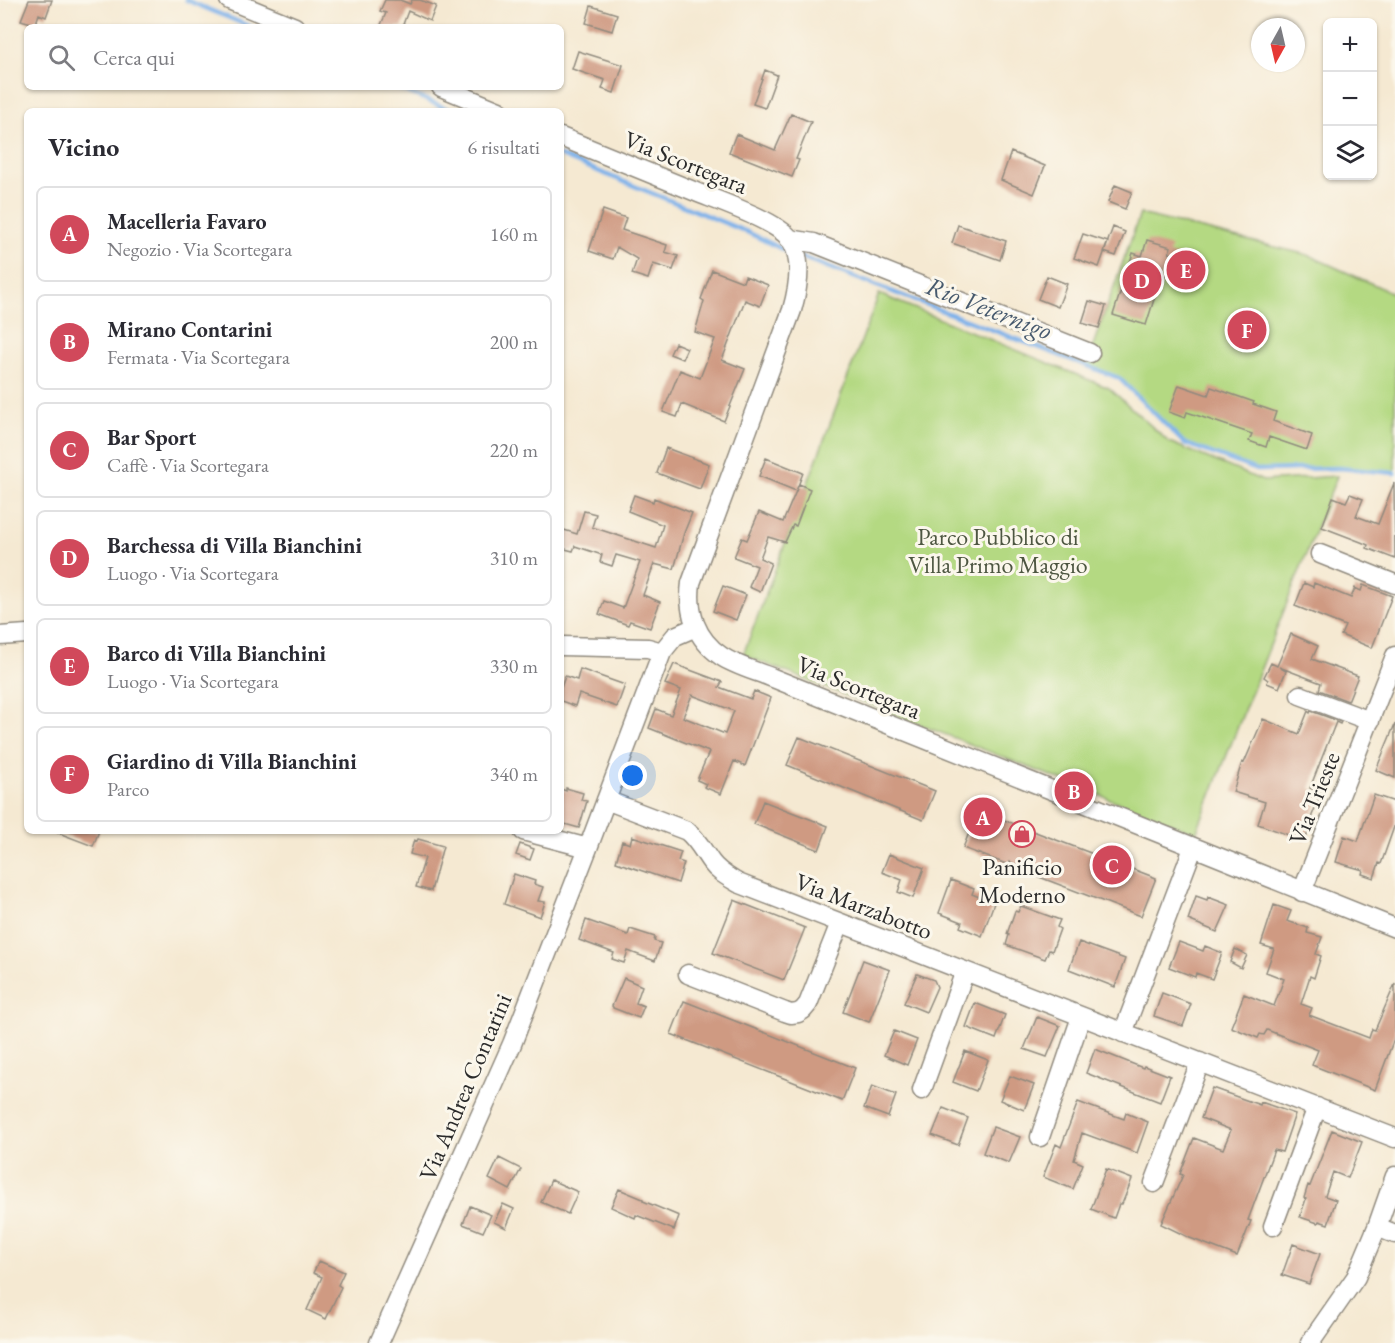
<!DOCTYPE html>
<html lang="it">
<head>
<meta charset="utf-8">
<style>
	:root { --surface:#fff; --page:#f2f2f3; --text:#2b2b33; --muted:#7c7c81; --line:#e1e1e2; --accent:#d1495b }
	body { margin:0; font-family:"EB Garamond",serif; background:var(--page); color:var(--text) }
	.controls { position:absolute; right:18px; top:18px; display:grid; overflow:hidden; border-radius:9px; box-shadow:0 2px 4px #0004 }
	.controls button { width:54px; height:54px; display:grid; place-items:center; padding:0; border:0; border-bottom:2px solid var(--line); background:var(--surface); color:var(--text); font:30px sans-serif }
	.compass { position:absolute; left:1251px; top:18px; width:54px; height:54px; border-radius:50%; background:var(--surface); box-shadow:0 2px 4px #0004; rotate:188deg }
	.you { position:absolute; left:633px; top:776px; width:21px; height:21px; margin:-15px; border:4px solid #fff; border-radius:50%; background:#1a73e8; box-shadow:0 0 0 9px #1a73e833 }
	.badge { display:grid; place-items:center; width:39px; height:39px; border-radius:50%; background:var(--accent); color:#fff; font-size:20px; font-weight:700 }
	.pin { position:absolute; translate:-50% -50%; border:3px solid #fff; box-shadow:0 2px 6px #0006 }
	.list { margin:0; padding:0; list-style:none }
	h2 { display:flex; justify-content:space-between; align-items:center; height:78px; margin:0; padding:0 24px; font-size:26px }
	h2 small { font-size:20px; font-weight:400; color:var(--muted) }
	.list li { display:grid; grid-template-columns:39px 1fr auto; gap:18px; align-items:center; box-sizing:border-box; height:96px; margin:0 12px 12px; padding:0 12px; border:2px solid var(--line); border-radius:9px }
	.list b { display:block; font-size:22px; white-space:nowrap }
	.list p { margin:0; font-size:20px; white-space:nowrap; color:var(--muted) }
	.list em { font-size:20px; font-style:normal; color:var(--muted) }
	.icon { flex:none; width:33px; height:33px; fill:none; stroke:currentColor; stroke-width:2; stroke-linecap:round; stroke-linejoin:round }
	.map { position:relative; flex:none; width:1395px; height:1343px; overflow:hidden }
	.search { position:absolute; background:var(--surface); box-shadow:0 2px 4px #0004; left:24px; top:24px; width:540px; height:66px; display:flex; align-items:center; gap:15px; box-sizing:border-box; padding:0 21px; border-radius:9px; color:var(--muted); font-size:22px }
	.panel { position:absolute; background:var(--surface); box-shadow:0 2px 4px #0004; left:24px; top:108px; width:540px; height:726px; border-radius:9px }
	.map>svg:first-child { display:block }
	.green { fill:#b4d982; stroke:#708256; stroke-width:1.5 }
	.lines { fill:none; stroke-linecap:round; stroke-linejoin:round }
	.stream { stroke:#7cb1ea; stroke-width:4.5 }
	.building { fill:#cf9a82; fill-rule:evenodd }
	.minor-casing { stroke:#908a7e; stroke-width:21 }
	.minor { stroke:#fff; stroke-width:18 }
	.labels { text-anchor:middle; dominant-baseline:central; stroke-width:6; stroke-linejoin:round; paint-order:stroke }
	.street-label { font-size:24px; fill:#2b2b2b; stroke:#fbf7ec }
	.park-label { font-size:24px; fill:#4d5641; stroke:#fbf7ec }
	.poi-label { font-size:24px; fill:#2b2b2b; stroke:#fbf7ec }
	.water-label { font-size:26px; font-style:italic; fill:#475a6e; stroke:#fbf7ec }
</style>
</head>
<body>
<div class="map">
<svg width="1395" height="1343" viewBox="0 0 1395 1343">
	<rect width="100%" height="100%" fill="#fbf7ec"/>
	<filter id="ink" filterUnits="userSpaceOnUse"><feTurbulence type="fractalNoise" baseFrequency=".0167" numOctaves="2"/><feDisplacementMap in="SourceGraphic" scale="12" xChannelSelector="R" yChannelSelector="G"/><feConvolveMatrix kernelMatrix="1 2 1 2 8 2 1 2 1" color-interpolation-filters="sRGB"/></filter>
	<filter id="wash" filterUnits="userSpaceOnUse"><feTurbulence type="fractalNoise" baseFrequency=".008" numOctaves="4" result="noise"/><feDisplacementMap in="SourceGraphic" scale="24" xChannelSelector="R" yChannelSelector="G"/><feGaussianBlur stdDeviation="1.35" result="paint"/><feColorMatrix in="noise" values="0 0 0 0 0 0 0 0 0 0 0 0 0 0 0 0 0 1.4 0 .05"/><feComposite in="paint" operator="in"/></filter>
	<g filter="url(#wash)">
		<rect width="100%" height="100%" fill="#f5e9d2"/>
		<path class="green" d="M1140,214L1308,255L1395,294V473L1339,468L1257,470L1184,443L1119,379L1086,365Z
			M879,294L1109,388L1169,442L1263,481L1337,476L1196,833L743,655Z"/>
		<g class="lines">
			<path class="stream" d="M186,0L251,27
				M395,87L453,111
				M561,156L747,232L790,253
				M801,257L1119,378L1184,443L1257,470L1339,468L1395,473"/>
		</g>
		<g id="blocks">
			<path class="building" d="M29,0H52L46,17L39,14L36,23H31L21,20Z
				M385,0H400L410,4L412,0H420L436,6L430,21L408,11L402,27H380L386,13L380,11Z
				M591,6L617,14L612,31L586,23Z
				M578,51L623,65L614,93L602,89L605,80L572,69Z
				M765,70L777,75L765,108L753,104Z
				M791,114L811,122L796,159L799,160L792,177L729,152L736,134L775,150Z
				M1011,152L1045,166L1034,194L1001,180Z
				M1115,185L1132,192L1125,209L1108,202Z
				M603,210L626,218L622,230L667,245L665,252L678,256L673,270L653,264L648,279L632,274L637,259L617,247L613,259L589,251Z
				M958,225L1006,241L1000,260L952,243Z
				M1113,227L1125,232L1116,256L1104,252Z
				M1083,234L1108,242L1099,267L1074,258Z
				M1147,240L1171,247L1169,253L1198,262L1192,283L1162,274L1146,325L1113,315L1133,253L1142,256Z
				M712,270L743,282L745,276L768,285L760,306L745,300L722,360L745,369L724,421L682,404L677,417L663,412L680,370L700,378L715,339L695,332L704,301L701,299Z
				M1047,276L1067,284L1058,307L1038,299Z
				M1089,301L1106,306L1099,328L1082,323Z
				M675,343L687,348L682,359L670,354Z
				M1179,385L1208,395L1211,387L1254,402L1253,404L1276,412L1273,421L1312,435L1307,450L1269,437L1266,447L1249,441L1252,434L1187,412L1185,418L1169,412Z
				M666,448L709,464L700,489L657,473Z
				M766,458L803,473L796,491L759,476Z
				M1394,483L1395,559L1367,548L1368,545L1361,542L1322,527L1333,497L1346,502L1350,494L1363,499L1356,516L1378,524Z
				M799,484L810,489L796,526L793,525L785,542L768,537L760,558L771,563L760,592L749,587L757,566L734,557L742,538L747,540L759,512L783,522Z
				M634,495L653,502L654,498L692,513L684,533L674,569L654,564L643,595L660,602L650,628L630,621L628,625L599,614L604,601L623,608L640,562L616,555L612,566L600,562L602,555L575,546L573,551L561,548V529L577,534L584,511L596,514L592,527L656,548L663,525L628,511Z
				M1304,583L1313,587L1314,583L1351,598L1355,588L1361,591L1363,585L1392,596L1372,648L1341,635L1345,626L1295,606Z
				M723,586L746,595L736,620L713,611Z
				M1291,634L1318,646L1312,659L1358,676L1348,701L1319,690L1321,683L1279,667L1286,671L1279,688L1267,683L1268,680L1264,677L1271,663L1277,666Z
				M674,664L722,682L719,687L751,699L754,691L771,698L745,766L734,761L721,794L704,787L706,784L697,780L709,752L649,728L656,709L671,715L681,690L665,684ZM692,695L734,711L725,734L683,717Z
				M580,669L625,685L617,707L579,694L575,706L561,701V688L565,676L577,680Z
				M1308,711L1310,713L1311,711L1341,722L1340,724L1336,722L1310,788L1321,793L1311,818H1313L1305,841L1258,824L1265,802L1233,792L1242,762L1244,763L1263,719L1299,734Z
				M1395,724V778L1376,770Z
				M799,737L935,791L923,820L787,765Z
				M566,788L583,793L581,800L587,801L579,828L561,823V789L566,791Z
				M1374,795L1395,802V824L1381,864L1379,863L1374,878L1362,874L1363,870L1336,862L1344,836L1358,841Z
				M763,801L828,826L819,850L754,824Z
				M978,810L1156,878L1141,916L1029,873L1030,870L1010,862L1009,865L963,848Z
				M57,831H99L93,846L56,832Z
				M632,836L681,852L678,861L684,863L678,883L616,862L622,841L630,844Z
				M418,839L443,846L431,891L416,887L425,858L410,854L414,840L417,841Z
				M520,844L534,849L530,860L516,855Z
				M889,854L924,868L913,898L898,892L902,880L882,872Z
				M514,874L535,881L534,884L543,887L538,901L545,902L540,917L504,904Z
				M951,880L974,889L972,894L994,903L982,936L960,927L962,922L939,913Z
				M1196,896L1207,900L1208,897L1229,905L1217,932L1188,920Z
				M734,900L805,928L784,980L713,953Z
				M1274,905L1291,911L1287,921L1308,928L1307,933L1322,937L1316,954L1321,956L1314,978L1310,976L1301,1004L1312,1008L1309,1015L1369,1038L1372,1029L1375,1030L1395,984V1036L1375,1090L1312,1065L1318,1050L1267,1030L1264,1035L1260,1034L1258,1038L1231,1027L1244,994L1274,1006L1284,979L1266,972L1274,949L1261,945Z
				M1021,906L1060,920L1057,927L1060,929L1052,951L1049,950L1045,959L1006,945L1009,935L1007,934L1015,911L1018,912Z
				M586,920L628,935L630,929L655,937L654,941L661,943L655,961L628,951L624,963L612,959L614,953L579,940Z
				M1079,942L1125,959L1115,987L1069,969Z
				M1179,942L1203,951L1205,946L1222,953L1212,979L1196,973L1195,977L1169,967Z
				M1235,949L1247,955L1241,968L1230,962Z
				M863,960L890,970L869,1022L843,1012Z
				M917,974L934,980L937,987L926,1012L904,1003Z
				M624,978L642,986L636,1003L644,1006L639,1018L613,1008V1007L612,1006Z
				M1162,993L1191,1004L1183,1026L1154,1016Z
				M684,1001L855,1068L842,1101L671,1034Z
				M975,1003L1005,1015L996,1039L966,1027Z
				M1037,1017L1060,1026L1047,1057L1024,1049Z
				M894,1031L917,1040L907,1065L884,1055Z
				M1095,1049L1143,1068L1144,1066L1170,1076L1160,1102L1086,1073Z
				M965,1051L988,1060L976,1091L953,1082Z
				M1010,1076L1034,1085L1024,1110L1000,1100Z
				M872,1086L896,1095L888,1117L864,1108Z
				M1212,1088L1260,1105L1261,1102L1295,1114L1282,1152L1274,1150L1248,1220L1251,1221L1237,1256L1190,1238L1161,1224L1183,1175L1180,1174L1194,1138L1223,1149L1231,1130L1201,1118Z
				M1078,1102L1124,1119L1126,1113L1148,1122L1137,1153L1082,1133L1074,1160L1083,1164L1073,1189L1043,1177L1056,1144L1061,1147Z
				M943,1108L968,1118L958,1145L932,1135Z
				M993,1127L1020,1137L1009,1163L983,1153Z
				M1332,1130L1362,1142L1348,1178L1333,1172L1325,1196L1336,1200L1328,1224L1319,1221L1318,1223L1300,1217L1306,1199L1304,1198L1308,1185L1310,1186Z
				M499,1158L521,1169L510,1190L489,1179Z
				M1106,1169L1132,1179L1122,1204H1119L1114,1218L1091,1209Z
				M551,1180L578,1192L568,1214L541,1202Z
				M619,1189L643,1199V1201L679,1216L674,1230L636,1215L635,1218L611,1207Z
				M503,1204L514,1209L506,1228L494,1222Z
				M470,1206L491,1215L483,1232L463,1224Z
				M1293,1244L1320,1254L1309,1284L1282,1275Z
				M319,1261L344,1272L338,1285L341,1287L326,1319L307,1310L322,1277L313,1273Z"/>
		</g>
	</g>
	<g filter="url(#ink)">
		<use href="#blocks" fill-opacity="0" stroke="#908a7e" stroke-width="1.5"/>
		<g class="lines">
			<defs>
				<path id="minor" d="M229,0L295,27
					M441,87L499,111
					M561,137C606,155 651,174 696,192C718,201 777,221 790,239C804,259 798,289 792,310L691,583C687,612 696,639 721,656C736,666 756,671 773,678L1395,928
					M789,239L814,243L1090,353
					M1320,554L1395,584
					M0,636L27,634
					M561,646L648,648L662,652
					M1300,695L1370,721
					M606,800L687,831C698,840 703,851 711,862C718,872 728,877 738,883L1395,1138
					M523,831L588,848
					M1302,892L1395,656
					M688,974L785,1012L791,1014L798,1013L803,1010L808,1004L840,923
					M1123,1033L1193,848
					M922,1090L965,971
					M1040,1137L1081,1017
					M1154,1183L1200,1062
					M1273,1226L1317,1107
					M1377,1227L1395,1234
					M379,1343L512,1044L588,848L662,652L675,636L696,627
					M1310,1343L1356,1277L1377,1227L1395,1176"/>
			</defs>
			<use href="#minor" class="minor-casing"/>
			<use href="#minor" class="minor"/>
		</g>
	</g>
	<defs>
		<symbol id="shop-ring" viewBox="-11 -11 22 22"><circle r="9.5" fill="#fbf7ec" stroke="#d1495b" stroke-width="1.5"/><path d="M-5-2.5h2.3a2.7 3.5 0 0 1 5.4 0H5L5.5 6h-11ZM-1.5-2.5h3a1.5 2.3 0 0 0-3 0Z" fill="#d1495b"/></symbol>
	</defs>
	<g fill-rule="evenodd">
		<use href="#shop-ring" x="1007" y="819" width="30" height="30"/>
	</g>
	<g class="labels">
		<g class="street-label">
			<text transform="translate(686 162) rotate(22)">Via Scortegara</text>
			<text transform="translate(859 687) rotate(22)">Via Scortegara</text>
			<text transform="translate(1314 798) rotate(-68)">Via Trieste</text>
			<text transform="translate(864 906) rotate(21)">Via Marzabotto</text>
			<text transform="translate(465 1087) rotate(-67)">Via Andrea Contarini</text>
		</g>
		<g class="park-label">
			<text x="998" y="536">Parco Pubblico di<tspan x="998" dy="28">Villa Primo Maggio</tspan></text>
		</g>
		<g class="poi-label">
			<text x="1022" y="866">Panificio<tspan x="1022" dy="28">Moderno</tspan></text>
		</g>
		<g class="water-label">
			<text transform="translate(989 308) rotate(21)">Rio Veternigo</text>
		</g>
	</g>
</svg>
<div class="controls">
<button>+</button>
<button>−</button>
<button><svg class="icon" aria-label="layers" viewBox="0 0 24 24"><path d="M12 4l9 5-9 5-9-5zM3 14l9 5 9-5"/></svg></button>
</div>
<svg class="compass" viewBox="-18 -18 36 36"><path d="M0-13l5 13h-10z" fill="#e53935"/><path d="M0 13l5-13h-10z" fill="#7c7c81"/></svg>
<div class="you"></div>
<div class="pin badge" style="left:983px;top:817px">A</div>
<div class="pin badge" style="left:1074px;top:791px">B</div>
<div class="pin badge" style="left:1112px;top:865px">C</div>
<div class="pin badge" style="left:1142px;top:280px">D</div>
<div class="pin badge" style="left:1186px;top:270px">E</div>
<div class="pin badge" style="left:1247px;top:330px">F</div>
<div class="search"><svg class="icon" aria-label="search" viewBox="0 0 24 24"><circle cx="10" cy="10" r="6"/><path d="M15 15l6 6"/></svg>Cerca qui</div>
<section class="panel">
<h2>Vicino<small>6 risultati</small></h2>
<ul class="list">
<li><span class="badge">A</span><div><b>Macelleria Favaro</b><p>Negozio · Via Scortegara</p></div><em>160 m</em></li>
<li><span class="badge">B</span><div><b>Mirano Contarini</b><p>Fermata · Via Scortegara</p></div><em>200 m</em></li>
<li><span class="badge">C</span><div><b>Bar Sport</b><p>Caffè · Via Scortegara</p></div><em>220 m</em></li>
<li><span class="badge">D</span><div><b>Barchessa di Villa Bianchini</b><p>Luogo · Via Scortegara</p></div><em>310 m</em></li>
<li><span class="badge">E</span><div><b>Barco di Villa Bianchini</b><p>Luogo · Via Scortegara</p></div><em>330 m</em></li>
<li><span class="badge">F</span><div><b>Giardino di Villa Bianchini</b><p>Parco</p></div><em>340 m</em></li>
</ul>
</section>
</div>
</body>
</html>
